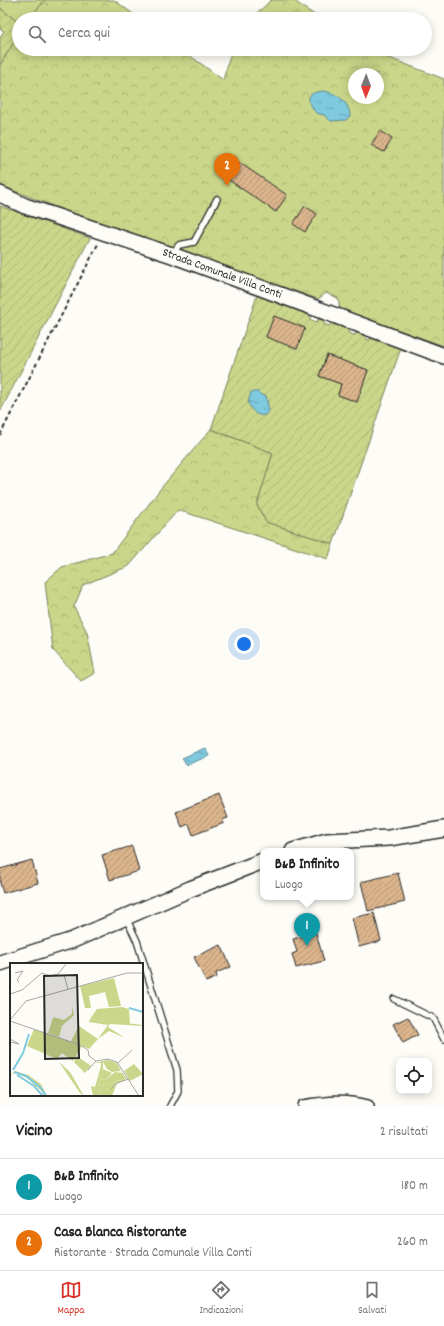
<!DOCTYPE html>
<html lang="it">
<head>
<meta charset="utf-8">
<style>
	:root { --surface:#fff; --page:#f6f6f6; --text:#222; --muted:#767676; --line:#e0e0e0; --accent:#d93025 }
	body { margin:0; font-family:Dekko,sans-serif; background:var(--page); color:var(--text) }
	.controls { position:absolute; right:12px; bottom:12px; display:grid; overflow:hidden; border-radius:8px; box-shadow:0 2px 10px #0003 }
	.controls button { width:36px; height:36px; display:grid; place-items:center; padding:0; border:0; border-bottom:1px solid var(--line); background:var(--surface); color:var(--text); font:20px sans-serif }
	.compass { position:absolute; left:348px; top:68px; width:36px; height:36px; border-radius:50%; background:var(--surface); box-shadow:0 2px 10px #0003; rotate:181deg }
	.you { position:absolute; left:244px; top:644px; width:14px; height:14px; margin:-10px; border:3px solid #fff; border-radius:50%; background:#1a73e8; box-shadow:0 0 0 6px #1a73e833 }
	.badge { display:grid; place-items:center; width:26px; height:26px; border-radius:50%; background:var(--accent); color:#fff; font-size:13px; font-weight:700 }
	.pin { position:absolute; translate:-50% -33px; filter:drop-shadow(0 1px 2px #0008) }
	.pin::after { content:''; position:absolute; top:21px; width:14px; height:12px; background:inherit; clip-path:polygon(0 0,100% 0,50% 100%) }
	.popup { position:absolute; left:260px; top:848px; width:94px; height:52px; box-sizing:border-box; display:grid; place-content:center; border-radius:8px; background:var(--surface); filter:drop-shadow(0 1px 3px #0005); font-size:13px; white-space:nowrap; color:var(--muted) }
	.popup b { font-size:15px; color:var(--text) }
	.popup::after { content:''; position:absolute; left:50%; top:100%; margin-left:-8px; border:8px solid transparent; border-top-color:var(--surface) }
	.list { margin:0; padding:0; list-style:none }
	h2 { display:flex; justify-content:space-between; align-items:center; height:52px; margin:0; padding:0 16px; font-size:17px }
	h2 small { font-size:13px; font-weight:400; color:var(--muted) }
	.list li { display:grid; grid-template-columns:26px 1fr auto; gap:12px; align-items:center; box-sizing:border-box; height:56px; padding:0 16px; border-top:1px solid var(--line) }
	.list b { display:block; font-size:15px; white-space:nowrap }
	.list p { margin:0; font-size:13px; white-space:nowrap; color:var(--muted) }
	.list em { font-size:13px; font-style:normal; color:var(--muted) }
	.icon { flex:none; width:22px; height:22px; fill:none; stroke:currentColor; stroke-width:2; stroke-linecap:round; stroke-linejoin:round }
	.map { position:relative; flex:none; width:444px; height:1106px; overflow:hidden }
	.search { position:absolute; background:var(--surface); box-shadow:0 2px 10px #0003; left:12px; right:12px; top:12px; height:44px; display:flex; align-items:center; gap:10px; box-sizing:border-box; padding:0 14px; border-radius:22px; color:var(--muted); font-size:15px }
	.sheet { height:164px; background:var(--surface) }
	nav { display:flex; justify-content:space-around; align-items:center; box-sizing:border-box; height:56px; border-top:1px solid var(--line); background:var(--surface); font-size:11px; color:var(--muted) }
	nav a { display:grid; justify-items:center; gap:2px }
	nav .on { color:var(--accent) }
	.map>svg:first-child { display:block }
	.grass { fill:#cad68a; stroke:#7a805a }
	.forest { fill:url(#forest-crowns); stroke:#7a805a; fill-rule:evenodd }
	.garden { fill:url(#garden-furrows); stroke:#7a805a; fill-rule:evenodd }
	.water { fill:url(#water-ripples); stroke:#5d8a97 }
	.building { fill:url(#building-hatch); stroke:#2b2b2b }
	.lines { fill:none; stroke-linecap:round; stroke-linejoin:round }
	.lane-casing { stroke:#2b2b2b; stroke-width:8 }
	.street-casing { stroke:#2b2b2b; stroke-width:14 }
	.secondary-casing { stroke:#2b2b2b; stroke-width:18 }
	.path { stroke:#2b2b2b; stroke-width:2; stroke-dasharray:4 3; stroke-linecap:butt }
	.lane { stroke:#fdfcf7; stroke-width:5.5 }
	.street { stroke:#fdfcf7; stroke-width:11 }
	.secondary { stroke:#fdfcf7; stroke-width:15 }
	.labels { text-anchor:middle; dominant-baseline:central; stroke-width:4; stroke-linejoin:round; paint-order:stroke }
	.street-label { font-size:12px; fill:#2b2b2b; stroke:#fdfcf7 }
	.inset-river { fill:none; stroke:#7fcadf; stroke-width:2 }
	.inset-road { fill:none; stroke:#a9a8a5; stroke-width:1 }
	.view { fill:#2b2b2b; fill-opacity:0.15; stroke:#2b2b2b; stroke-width:2 }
	.inset-edge { fill:none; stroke:#2b2b2b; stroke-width:2 }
</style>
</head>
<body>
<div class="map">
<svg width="444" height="1106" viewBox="0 0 444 1106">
	<defs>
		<pattern id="forest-crowns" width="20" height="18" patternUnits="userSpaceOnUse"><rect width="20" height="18" fill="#cad68a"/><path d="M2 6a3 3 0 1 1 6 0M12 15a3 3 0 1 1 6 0" fill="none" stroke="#aeb877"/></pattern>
		<pattern id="garden-furrows" width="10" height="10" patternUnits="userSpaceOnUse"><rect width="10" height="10" fill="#cad68a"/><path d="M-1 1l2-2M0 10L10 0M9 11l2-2" fill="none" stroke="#aeb877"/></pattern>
		<pattern id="water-ripples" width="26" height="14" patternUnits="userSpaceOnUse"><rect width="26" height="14" fill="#7fcadf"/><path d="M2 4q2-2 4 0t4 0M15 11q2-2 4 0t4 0" fill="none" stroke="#68a4b5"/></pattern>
		<pattern id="building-hatch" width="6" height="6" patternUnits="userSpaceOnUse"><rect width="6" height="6" fill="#dbb58c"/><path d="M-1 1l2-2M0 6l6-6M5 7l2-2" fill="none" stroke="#b29373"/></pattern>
	</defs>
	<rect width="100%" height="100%" fill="#fdfcf7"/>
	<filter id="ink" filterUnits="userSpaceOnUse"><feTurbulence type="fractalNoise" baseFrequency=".025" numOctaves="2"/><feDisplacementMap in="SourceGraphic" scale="8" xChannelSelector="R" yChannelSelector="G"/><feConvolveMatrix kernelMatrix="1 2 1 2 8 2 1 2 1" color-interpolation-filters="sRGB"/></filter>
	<g filter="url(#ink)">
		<path class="grass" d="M0,0H45L29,19H19V23L0,8Z"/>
		<path class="forest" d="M45,0H114L140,19H29Z
			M271,0H293L320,19H251Z
			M19,34V49H181L223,80L232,49H366L444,79V346L340,309L338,298L326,293L318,299L78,216L0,185V65ZM354,74H378V98H354Z
			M211,429L273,453L257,505L266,522L333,544L328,559L178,510L129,566L83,585L74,607L87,632L95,673L81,681L53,650L45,582L62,567L112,553L161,488Z"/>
		<path class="garden" d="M0,8L19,23V34L0,65V37L4,31L0,29Z
			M0,206L90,238L0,412Z
			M258,293L308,313L311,320L317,322L319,317L324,319V324L329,326L332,322L346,327L349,333L354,335L358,332L365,334L366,339L369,340L372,337L401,348L333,544L266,522L257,505L273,453L211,429ZM327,355L368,370L357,401L338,395L341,384L319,376Z"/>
		<path class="water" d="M323,91C337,93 349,101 350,116L346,120L331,121L324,115L316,113C307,100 304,93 323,91Z
			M251,392H258L261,395L266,396L269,411L265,415C256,417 252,410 248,403Z
			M205,748L209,756L186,765L182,758Z"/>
		<path class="building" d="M380,131L392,139L384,152L371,145Z
			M237,161L287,195L276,212L226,178Z
			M305,206L317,214L305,232L293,224Z
			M274,316L305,328L297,349L266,337Z
			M327,355L368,370L357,402L338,395L341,384L319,376Z
			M219,795L228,818L222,820L224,823L193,835L189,824L182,827L176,812Z
			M132,846L139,871L110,880L102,855Z
			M32,860L38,883L3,893L0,883V869Z
			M398,873L405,902L368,911L361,882Z
			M374,913L381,941L359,947L352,918Z
			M316,933L324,961L296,968L292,954L297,952L293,939Z
			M221,945L231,967L216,973L217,977L206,982L194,957Z
			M408,1017L418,1035L403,1043L393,1024Z"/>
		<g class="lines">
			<defs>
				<path id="lane" d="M172,254L179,245L194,242L217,199
					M126,918L137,941L177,1070L178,1091L170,1106
					M394,999L433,1018L444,1039"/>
				<path id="street" d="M304,1106C326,1102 346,1100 368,1106"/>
				<path id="secondary" d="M0,194L25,206L172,255L444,356
					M293,851L327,841L389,838L444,829
					M0,963L73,940L190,889L263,861"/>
			</defs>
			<use href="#lane" class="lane-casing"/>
			<use href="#street" class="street-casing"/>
			<use href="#secondary" class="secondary-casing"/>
			<path class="path" d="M0,435L98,244"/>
			<use href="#lane" class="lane"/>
			<use href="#street" class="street"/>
			<use href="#secondary" class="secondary"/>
		</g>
	</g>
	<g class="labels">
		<g class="street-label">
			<text transform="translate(222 274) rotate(20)">Strada Comunale Villa Conti</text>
		</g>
	</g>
	<g transform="translate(10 963)">
		<rect width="133" height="133" fill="#fdfcf7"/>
		<path d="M112,44L119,46L120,61L80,56L87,46ZM67,93L81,103L75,110L64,99ZM98,97L106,100L111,108L102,109L97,106L93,99ZM5,108L18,112L31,121L37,133L17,115L5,110L1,112ZM105,109L113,110L116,116L88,123L90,116L95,117Z" fill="#cad68a"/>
		<path d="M62,44L64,52L52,63L47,62L43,54L54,57L62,51ZM80,56L133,62V63L100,61L98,64L115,75L99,68L88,76L98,62L79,59ZM24,66L72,83L63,98L52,90L47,96L17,83ZM97,97L106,99L113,108L104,99H93V106L88,123L116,116L111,109L117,116L100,124L92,125L88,133H83L81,123L85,124L91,103V100H85ZM49,99L60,109L74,133L70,130Z" fill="#cad68a"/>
		<path d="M104,15L111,43L99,44L95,29L79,33L81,45H75L70,23ZM43,55L48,56L47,62L52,63L49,74L38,70ZM69,63L88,76L79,86L61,78ZM124,101L133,111L120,118L114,108ZM93,106L102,110L95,117L90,116ZM107,120L102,133H88L92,125Z" fill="#cad68a"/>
		<path class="inset-river" d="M119,45L133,49M3,107L13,90L19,71M4,109L16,113L31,125L36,133M7,112L24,123L33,133"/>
		<path class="inset-road" d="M5,10L13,8L7,17L9,19M54,12L58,26M0,31L12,27L32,10L40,13L48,11L57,0M0,57L16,38L117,10H133M0,58L70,82L78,87L79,93L86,98L98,96L107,99L129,133M0,76L9,81L0,79M108,100L122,87M78,107L86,98M101,126L107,120L119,116"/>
		<path class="view" d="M67,12L69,95L35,96L34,13Z"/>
		<rect width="133" height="133" class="inset-edge"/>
	</g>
</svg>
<div class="controls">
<button><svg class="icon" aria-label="locate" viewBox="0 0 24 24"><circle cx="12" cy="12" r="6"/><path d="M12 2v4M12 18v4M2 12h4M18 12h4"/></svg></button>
</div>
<svg class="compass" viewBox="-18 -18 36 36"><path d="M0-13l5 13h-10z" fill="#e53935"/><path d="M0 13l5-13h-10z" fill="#767676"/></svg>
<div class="you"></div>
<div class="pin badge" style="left:307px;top:946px;background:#0f9aa8">1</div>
<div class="popup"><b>B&amp;B Infinito</b>Luogo</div>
<div class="pin badge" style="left:227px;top:186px;background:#e8710a">2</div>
<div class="search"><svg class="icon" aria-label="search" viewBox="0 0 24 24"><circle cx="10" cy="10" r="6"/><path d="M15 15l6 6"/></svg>Cerca qui</div>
</div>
<section class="sheet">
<h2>Vicino<small>2 risultati</small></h2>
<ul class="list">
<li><span class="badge" style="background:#0f9aa8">1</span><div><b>B&amp;B Infinito</b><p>Luogo</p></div><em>180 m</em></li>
<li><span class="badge" style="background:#e8710a">2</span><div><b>Casa Blanca Ristorante</b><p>Ristorante · Strada Comunale Villa Conti</p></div><em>260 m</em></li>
</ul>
</section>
<nav>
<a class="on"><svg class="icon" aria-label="map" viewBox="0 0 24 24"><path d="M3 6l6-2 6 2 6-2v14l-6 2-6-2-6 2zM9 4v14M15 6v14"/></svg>Mappa</a>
<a><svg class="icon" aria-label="directions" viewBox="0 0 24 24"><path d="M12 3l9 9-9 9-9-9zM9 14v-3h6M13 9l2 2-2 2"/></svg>Indicazioni</a>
<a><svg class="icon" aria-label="saved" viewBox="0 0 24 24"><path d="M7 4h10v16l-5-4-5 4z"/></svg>Salvati</a>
</nav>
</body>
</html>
